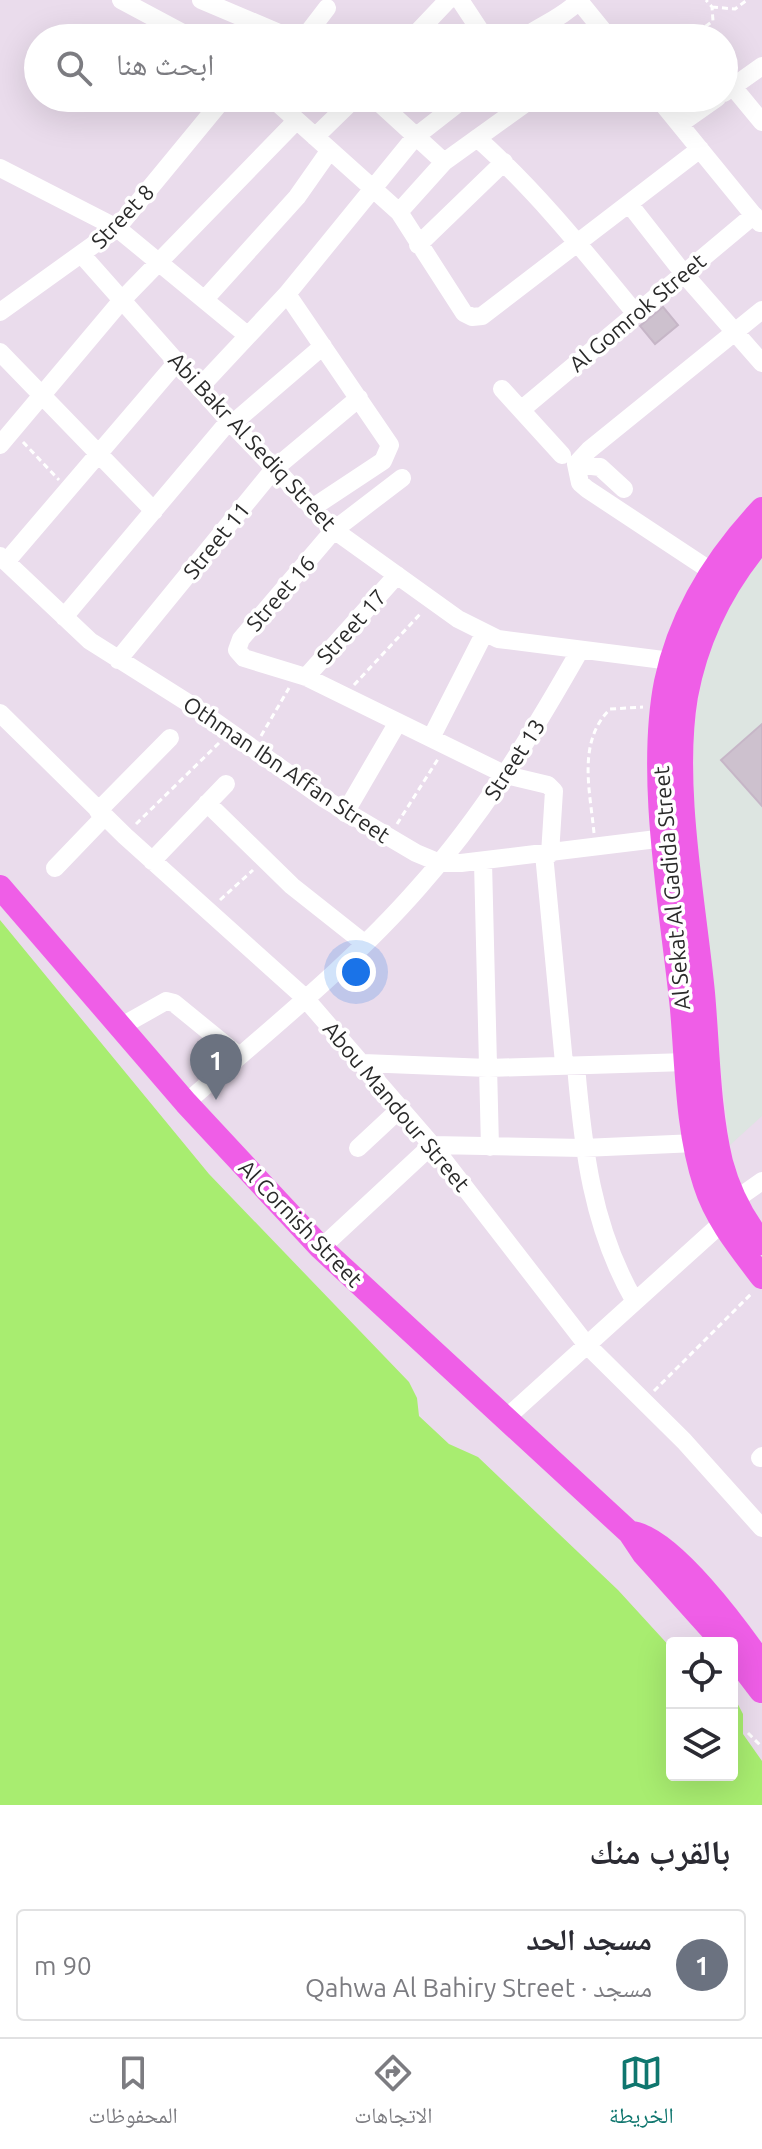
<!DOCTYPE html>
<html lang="ar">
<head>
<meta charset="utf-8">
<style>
	:root { --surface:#fff; --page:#f2f2f3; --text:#2b2b33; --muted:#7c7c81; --line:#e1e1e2; --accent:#0f766e }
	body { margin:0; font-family:Ubuntu,"Noto Naskh Arabic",sans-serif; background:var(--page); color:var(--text); direction:rtl }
	.controls { position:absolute; right:24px; bottom:24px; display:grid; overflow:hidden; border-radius:8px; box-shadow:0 8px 32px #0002 }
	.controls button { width:72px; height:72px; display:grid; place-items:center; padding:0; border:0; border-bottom:2px solid var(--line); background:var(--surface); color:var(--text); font:40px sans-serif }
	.you { position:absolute; left:356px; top:972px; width:28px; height:28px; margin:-20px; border:6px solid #fff; border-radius:50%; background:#1a73e8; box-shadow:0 0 0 12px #1a73e833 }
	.badge { display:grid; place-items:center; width:52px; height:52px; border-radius:50%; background:var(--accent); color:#fff; font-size:26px; font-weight:700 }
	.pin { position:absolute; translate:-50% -66px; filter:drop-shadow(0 2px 4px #0008) }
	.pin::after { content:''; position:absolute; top:42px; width:28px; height:24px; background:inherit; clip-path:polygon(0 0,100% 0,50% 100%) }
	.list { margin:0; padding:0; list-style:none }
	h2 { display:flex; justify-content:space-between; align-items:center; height:104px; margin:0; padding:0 32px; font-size:34px }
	h2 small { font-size:26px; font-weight:400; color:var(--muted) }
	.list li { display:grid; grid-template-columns:52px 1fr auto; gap:24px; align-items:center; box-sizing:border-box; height:112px; margin:0 16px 16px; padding:0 16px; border:2px solid var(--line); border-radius:8px }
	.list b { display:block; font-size:30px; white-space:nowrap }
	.list p { margin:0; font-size:26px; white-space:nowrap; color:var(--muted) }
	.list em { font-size:26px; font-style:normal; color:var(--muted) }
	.icon { flex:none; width:44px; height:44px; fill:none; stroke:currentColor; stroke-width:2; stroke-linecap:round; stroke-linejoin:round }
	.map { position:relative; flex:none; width:762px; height:1805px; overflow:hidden; direction:ltr }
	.search { position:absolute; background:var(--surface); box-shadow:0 8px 32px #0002; left:24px; right:24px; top:24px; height:88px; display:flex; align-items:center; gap:20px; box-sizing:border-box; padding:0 28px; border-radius:44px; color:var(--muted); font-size:30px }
	.sheet { height:232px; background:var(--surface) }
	nav { display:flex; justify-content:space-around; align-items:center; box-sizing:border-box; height:112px; border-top:2px solid var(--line); background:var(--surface); font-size:22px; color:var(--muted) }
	nav a { display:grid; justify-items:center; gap:4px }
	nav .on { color:var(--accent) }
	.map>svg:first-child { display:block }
	.industrial { fill:#dde5e1 }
	.water { fill:#a8ed70 }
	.building { fill:#cdc1ce; stroke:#c6b6c7; stroke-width:2 }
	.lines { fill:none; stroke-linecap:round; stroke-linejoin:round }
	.path { stroke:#fff; stroke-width:3; stroke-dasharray:6 4; stroke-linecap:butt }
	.minor { stroke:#fff; stroke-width:18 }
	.major { stroke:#ef5ee7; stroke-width:24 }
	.labels { text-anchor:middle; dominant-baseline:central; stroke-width:7; stroke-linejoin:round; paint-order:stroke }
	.street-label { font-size:22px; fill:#2a2a2a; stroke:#fff }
</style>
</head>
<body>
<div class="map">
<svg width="762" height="1805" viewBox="0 0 762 1805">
	<rect width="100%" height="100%" fill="#eadcec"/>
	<path class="industrial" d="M762,550V1116L730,1145L694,844V731L705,658L724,610Z"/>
	<path class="water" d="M0,920L209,1174L409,1382L417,1398L419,1416L449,1444L478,1457L618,1590L672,1649V1775H732L733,1695L743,1714V1734L762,1761V1805H0Z"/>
	<path class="building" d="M663,307L678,325L655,344L640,326Z
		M762,724V806L721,760Z"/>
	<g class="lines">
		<path class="path" d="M712,7L735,9L747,0
			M689,38L713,21L712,7L706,0
			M23,442L59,480
			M354,685L422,612
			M261,736L289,688
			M136,824L219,743
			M397,824L438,759
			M594,833C590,790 577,742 610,709L643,707
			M220,900L253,870
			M654,1391L753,1292
			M748,1733L762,1747"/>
		<path class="minor" d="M121,0L192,38
			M201,0L291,38
			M460,0L485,38
			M579,1L609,38
			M304,38L327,8
			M412,38L448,0
			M523,38C543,24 562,18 580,0
			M733,87L762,122
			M724,93L762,66
			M272,98L399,212L464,313L472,317L482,316L700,149
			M374,98L444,162L526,103L555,98
			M658,98L760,223
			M680,124L717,98
			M315,137L355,98
			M477,138C536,190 586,253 636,314
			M0,168L117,228L247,335
			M630,205L684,274L762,363
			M399,212L444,162
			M418,245L504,162
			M82,255L229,421L334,530L458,619L498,639L671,661
			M287,294L390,445L383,461L312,508
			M205,299L297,197L330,150
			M0,312L117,228L224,98
			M0,352L154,511
			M200,387L287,294L415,137L465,98
			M502,389L562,455
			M521,410L754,215
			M232,424L323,346
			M0,445L122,300L296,121
			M576,464L600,467L624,489
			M402,478L334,530L241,639L237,650L244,658L306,677L506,775L548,785L554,791L550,854
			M0,556L90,641L193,706L323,798L416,853L440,863H461L665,838
			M6,562L177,362
			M711,571L587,489L580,483L576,464L589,450L762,310
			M64,617L229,421
			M118,660L274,469L359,398
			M306,677L397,575
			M0,713L125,836L304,997L432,1145L586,1344L684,1441L762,1528
			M431,738L484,634
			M207,803L292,886L364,943
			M98,811L170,738
			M345,813L398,722
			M544,854L564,1063
			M152,861L226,784
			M483,862L490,1147
			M55,868L104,817
			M120,1027L166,1001L174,1003L239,1056
			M363,1063L488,1068L687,1062
			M576,1066C583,1148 592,1227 634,1300
			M186,1103C265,1033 350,966 419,887C483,815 533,733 580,650
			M358,1148L401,1108
			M735,1200L762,1181
			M321,1248L432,1145L583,1148L696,1143
			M505,1419L722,1223
			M760,1458L762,1456"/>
		<path class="major" d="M762,509C715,559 680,615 666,682C647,777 672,911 682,1009C687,1066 687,1130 705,1184C716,1219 740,1248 762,1277
			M762,539C723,585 697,637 686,696C671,785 694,902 703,993C708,1048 708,1108 721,1162C729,1192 743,1219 762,1243
			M0,887L186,1103L321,1248L630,1533L644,1554L724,1643
			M631,1533C670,1536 739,1631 762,1664
			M732,1653L761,1691"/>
	</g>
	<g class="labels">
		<g class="street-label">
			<text transform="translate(122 216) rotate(-46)">Street 8</text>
			<text transform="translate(637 312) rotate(-40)">Al Gomrok Street</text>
			<text transform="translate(253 441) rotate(47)">Abi Bakr Al Sediq Street</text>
			<text transform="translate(216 540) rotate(-51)">Street 11</text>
			<text transform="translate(280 593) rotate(-49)">Street 16</text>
			<text transform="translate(351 626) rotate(-48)">Street 17</text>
			<text transform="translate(514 759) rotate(-57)">Street 13</text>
			<text transform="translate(287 769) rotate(34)">Othman Ibn Affan Street</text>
			<text transform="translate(671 888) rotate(-95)">Al Sekat Al Gadida Street</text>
			<text transform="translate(397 1106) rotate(50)">Abou Mandour Street</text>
			<text transform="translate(301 1223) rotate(46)">Al Cornish Street</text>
		</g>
	</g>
</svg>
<div class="controls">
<button><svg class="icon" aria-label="locate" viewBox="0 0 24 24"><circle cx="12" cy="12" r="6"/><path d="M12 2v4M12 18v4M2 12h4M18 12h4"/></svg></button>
<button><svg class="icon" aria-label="layers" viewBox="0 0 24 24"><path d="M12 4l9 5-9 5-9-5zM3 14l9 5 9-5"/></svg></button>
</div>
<div class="you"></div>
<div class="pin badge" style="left:216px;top:1100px;background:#6b7280">1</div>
<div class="search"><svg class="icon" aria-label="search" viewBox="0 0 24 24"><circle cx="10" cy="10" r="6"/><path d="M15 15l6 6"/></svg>ابحث هنا</div>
</div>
<section class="sheet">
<h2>بالقرب منك<small></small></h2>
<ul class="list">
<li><span class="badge" style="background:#6b7280">1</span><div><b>مسجد الحد</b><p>مسجد · Qahwa Al Bahiry Street</p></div><em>90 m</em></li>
</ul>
</section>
<nav>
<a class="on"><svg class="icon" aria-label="map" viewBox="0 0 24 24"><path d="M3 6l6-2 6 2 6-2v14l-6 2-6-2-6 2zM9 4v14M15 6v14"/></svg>الخريطة</a>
<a><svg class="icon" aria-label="directions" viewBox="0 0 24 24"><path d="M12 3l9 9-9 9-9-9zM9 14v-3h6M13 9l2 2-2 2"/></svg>الاتجاهات</a>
<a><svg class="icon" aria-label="saved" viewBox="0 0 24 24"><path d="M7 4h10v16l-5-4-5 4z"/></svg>المحفوظات</a>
</nav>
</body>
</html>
